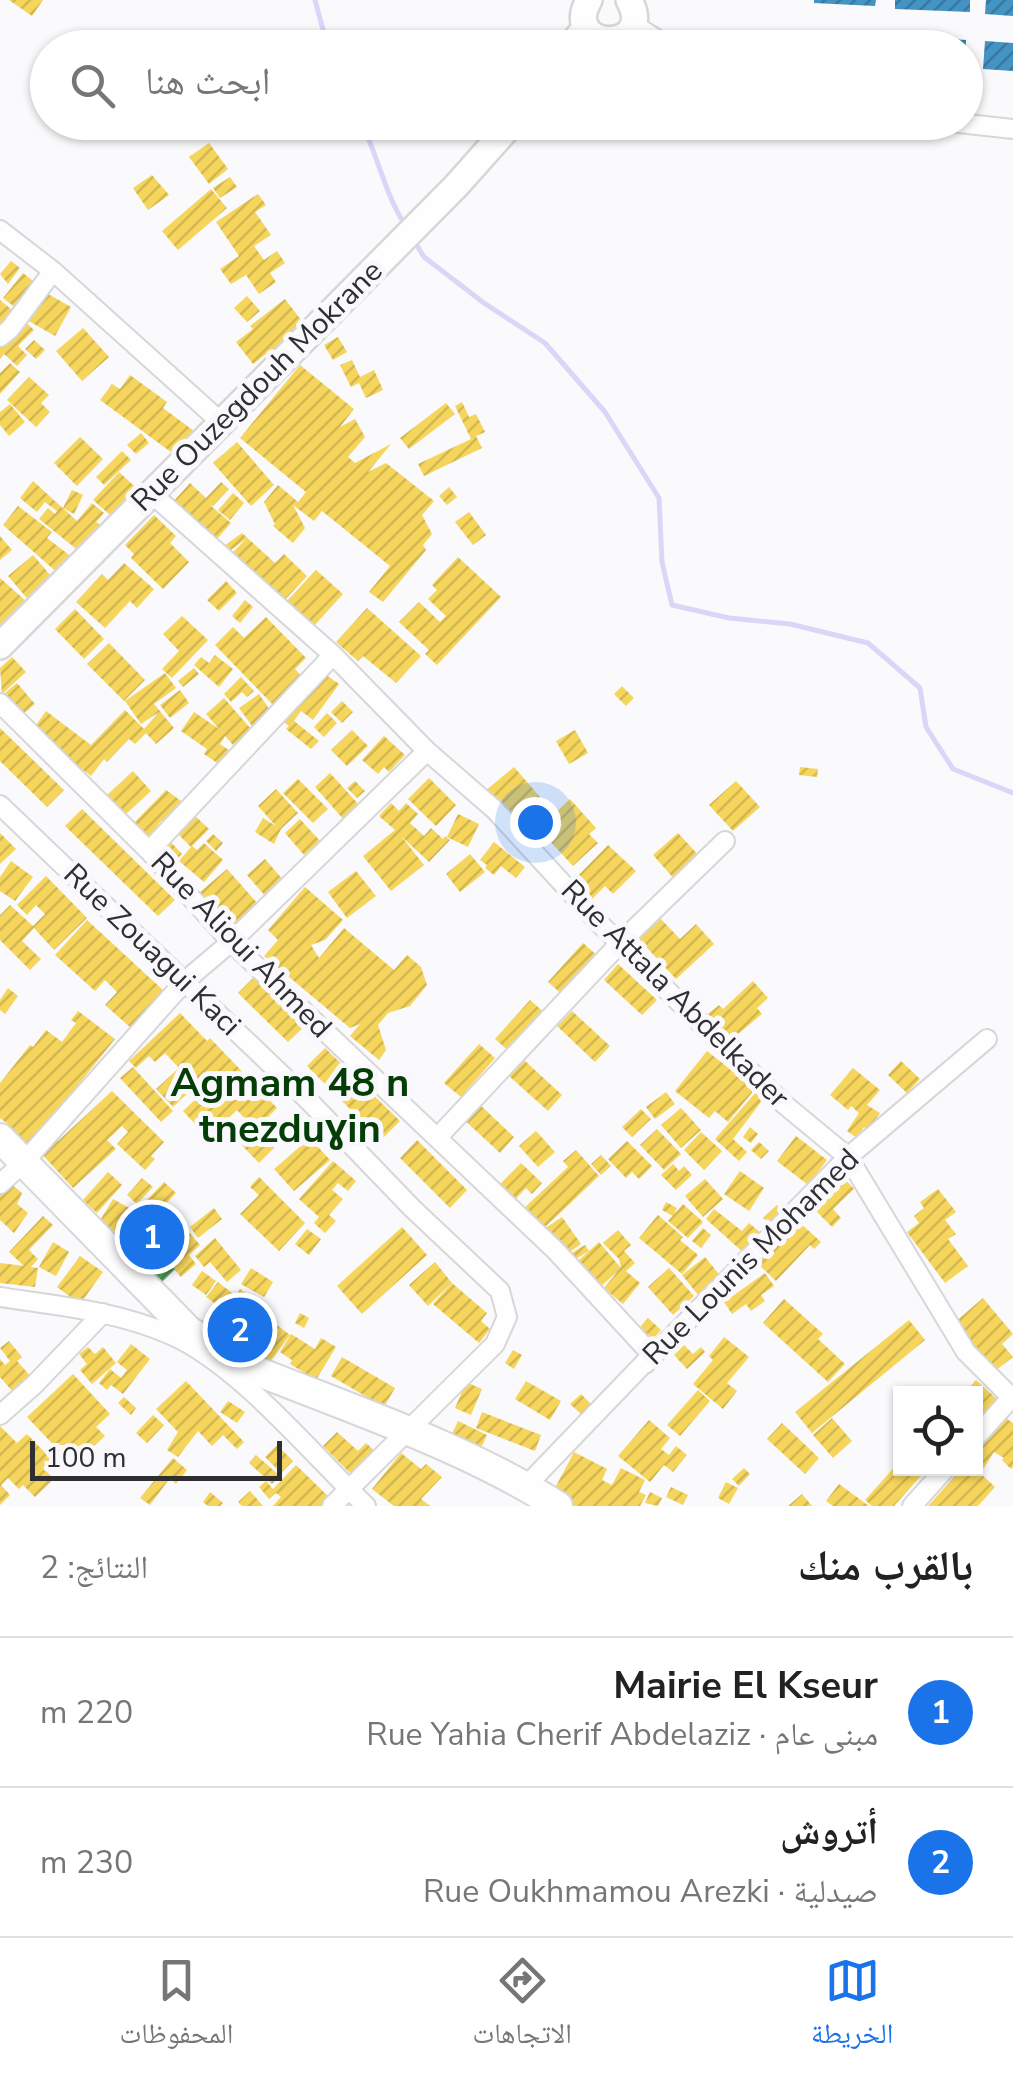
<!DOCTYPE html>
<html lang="ar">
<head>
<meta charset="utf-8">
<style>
	:root { --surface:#fff; --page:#f2f2f2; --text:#222; --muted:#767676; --line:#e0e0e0; --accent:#1a73e8 }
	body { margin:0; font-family:"Nunito Sans","Noto Naskh Arabic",sans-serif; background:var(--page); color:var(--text); direction:rtl }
	.controls { position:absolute; right:30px; bottom:30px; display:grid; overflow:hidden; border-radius:0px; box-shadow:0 2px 8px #0004 }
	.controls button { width:90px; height:90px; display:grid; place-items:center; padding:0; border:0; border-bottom:2px solid var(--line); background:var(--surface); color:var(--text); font:50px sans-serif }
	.scale { position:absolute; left:30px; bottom:25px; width:252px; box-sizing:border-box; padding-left:10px; border:5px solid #2f2f31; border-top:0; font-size:28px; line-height:35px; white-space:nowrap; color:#2f2f31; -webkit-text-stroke:8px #f9f8fc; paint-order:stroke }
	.you { position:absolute; left:535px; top:822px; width:35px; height:35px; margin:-25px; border:8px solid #fff; border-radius:50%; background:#1a73e8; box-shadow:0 0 0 15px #1a73e833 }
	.badge { display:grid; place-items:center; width:65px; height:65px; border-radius:50%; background:var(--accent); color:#fff; font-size:32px; font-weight:700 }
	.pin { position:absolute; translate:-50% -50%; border:5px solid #fff; box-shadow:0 2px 10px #0006 }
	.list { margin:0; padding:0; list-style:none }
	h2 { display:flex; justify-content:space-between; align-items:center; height:130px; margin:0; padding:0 40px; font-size:42px }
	h2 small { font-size:32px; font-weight:400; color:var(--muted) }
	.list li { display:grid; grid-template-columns:65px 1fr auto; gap:30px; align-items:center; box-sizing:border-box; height:150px; padding:0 40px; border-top:2px solid var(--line) }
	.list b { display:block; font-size:38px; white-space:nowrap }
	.list p { margin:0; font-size:32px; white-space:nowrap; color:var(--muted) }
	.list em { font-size:32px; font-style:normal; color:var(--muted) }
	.icon { flex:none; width:55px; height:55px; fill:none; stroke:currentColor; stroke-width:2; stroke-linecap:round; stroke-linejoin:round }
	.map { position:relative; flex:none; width:1013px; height:1506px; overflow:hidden; direction:ltr }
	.search { position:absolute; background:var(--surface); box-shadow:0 2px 8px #0004; left:30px; right:30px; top:30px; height:110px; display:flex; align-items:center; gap:25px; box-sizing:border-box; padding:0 35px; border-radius:55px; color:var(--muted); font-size:38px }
	.sheet { height:430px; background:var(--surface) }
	nav { display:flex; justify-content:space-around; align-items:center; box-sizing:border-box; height:140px; border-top:2px solid var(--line); background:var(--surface); font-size:28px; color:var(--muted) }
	nav a { display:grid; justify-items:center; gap:5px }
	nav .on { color:var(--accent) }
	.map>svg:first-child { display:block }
	.homes { fill:url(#homes-hatch) }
	.shops { fill:url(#shops-hatch) }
	.schools { fill:url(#schools-hatch) }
	.public { fill:url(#public-hatch) }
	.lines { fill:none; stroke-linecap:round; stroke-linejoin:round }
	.stream { stroke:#dcd5f8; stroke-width:5 }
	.street-casing { stroke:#d7d6d8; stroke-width:22 }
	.secondary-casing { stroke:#d7d6d8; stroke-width:30 }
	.primary-casing { stroke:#d7d6d8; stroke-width:32 }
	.street { stroke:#fefefe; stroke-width:18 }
	.secondary { stroke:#fefefe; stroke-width:25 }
	.primary { stroke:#fefefe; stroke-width:28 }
	.labels { text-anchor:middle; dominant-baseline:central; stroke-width:10; stroke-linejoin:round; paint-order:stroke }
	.street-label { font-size:30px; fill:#2f2f31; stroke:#f9f8fc }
	.district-label { font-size:40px; font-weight:bold; fill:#043d06; stroke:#f9f8fc }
</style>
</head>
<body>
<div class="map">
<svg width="1013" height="1506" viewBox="0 0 1013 1506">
	<defs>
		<pattern id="homes-hatch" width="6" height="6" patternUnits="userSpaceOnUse" patternTransform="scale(2.5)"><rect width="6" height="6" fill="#f6d55c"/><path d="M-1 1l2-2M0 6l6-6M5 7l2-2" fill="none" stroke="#d3b750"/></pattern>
		<pattern id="shops-hatch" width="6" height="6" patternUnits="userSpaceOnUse" patternTransform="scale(2.5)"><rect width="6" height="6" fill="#d6604d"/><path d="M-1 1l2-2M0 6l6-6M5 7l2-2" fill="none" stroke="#ae5041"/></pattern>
		<pattern id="schools-hatch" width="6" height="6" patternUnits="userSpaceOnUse" patternTransform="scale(2.5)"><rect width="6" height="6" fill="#4393c3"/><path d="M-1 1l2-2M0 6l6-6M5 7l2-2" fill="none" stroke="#38789f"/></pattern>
		<pattern id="public-hatch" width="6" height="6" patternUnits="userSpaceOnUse" patternTransform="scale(2.5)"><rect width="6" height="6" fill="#5aae61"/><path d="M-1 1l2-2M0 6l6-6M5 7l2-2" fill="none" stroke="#4b8e51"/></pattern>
	</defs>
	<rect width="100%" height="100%" fill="#faf9fb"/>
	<path class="homes" d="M9,0H43L32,16Z
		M209,143L228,169L209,184L189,157Z
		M152,175L169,195L148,210L133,188Z
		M230,177L237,187L220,198L213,188Z
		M211,189L227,208L178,250L162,231Z
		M258,194L266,205L255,212L271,235L254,246L264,260L277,251L285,263L270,273L276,282L259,294L246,275L231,284L220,269L239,256L216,222Z
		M11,261L20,268L8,284L0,274Z
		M23,273L37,284L17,309L3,298Z
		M43,291L71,307L55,336L27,320Z
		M247,296L260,311L247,322L234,308Z
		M285,299L308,329L275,355L271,350L253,364L236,342L253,329L250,326Z
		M0,300L18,315L6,329L0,324Z
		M22,319L34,330L18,346L27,355L17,366L4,354L0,359V343Z
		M83,328L109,357L82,381L56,351Z
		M338,337L347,352L333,360L324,345Z
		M34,340L45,350L36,359L25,349Z
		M352,360L360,377L374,370L383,390L366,398L359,383L351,387L340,365Z
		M10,363L20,372L0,394V373Z
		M300,365L354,409L340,427L355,419L365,437L348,457L355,463L391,444L368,472L386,463L434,501L422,515L432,534L423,545L426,550L383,602L369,592L390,566L322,511L314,521L293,505L305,528L293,543L273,526L275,524L264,502L278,485L298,502L306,492L240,438Z
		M130,375L167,402L163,408L194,431L175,455L100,400L112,384L120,389Z
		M29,377L49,395L41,403L50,412L36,427L7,400Z
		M462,402L469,417L476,414L485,432L476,436L482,448L424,476L418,464L471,439L455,406Z
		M446,403L455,414L409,449L400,438Z
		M10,404L25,422L9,436L0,425V412Z
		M141,433L149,443L136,454L127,445Z
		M80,437L103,459L77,486L54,463Z
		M237,442L274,485L251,506L213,463Z
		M122,451L131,460L104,485L96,477Z
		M119,472L144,495L118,522L93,500Z
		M33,481L77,521L92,503L104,513L96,522L102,526L80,552L39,519L48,508L55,514L57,511L45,502L37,512L20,498Z
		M221,482L229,489L213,506L210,505L231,523L216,540L173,502L190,483L206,498Z
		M449,487L457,497L447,505L439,496Z
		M72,490L83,495L74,514L63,508Z
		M233,493L244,503L230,520L218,510Z
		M18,506L52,532L47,538L73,558L60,575L3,525Z
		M469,512L486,535L473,545L455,522Z
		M154,515L176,536L170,543L189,562L163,589L131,558L134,554L125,545Z
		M242,533L275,563L284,554L307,576L282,603L231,554L246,539L228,552L224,546Z
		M0,536L12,550L0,560Z
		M33,555L57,583L32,604L8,576Z
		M458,557L501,597L437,665L425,654L429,650L399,622L419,602L440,622L446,616L428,599L437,590L432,585Z
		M124,563L154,589L137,608L130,601L105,628L76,602L102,574L108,580Z
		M316,570L343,594L313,627L286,602Z
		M0,578L27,602L0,632Z
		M226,581L237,593L219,611L207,600Z
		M245,600L253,607L240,623L232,616Z
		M367,608L421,656L396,683L363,656L358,661L336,642Z
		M75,609L104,639L84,659L55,629Z
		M182,616L208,640L172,678L162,669L179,651L163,634Z
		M266,617L306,658L295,669L306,681L277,709L215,645L233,627L244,638Z
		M109,643L145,680L124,701L87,664Z
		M215,655L233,669L219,687L194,665L201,657L209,663Z
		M12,657L26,672L2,694L0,668Z
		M194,668L199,674L183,687L178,681Z
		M319,670L339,684L313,720L301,711L294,721L319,741L311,749L286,729L289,726L282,721Z
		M165,673L176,688L154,704L174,728L156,744L146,733L135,744L129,739L107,762L104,759L91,776L32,731L46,711L91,745L125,710L144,729L159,712L141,724L125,701Z
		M241,677L254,691L247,697L242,692L231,702L224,694Z
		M17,683L35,704L23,714L5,693Z
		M622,686L634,698L626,706L614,694Z
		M180,690L189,703L170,718L160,705Z
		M259,694L274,716L255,730L239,708Z
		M224,698L251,729L233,745L225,736L220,744L233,753L223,767L204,754L207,749L181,731L194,712L219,729L206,714Z
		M342,701L353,712L342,723L331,712Z
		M327,713L337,723L324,737L314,727Z
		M0,728L64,790L47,807L0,761Z
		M352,730L368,746L347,766L331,750Z
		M575,730L588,753L569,764L556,741Z
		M384,736L405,755L389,772L384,767L378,774L362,760Z
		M514,767L540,797L509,823L484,792Z
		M800,767L818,769L817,777L799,775Z
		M133,771L151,791L125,815L106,796Z
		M330,773L361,807L345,821L315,787Z
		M429,778L456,805L436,826L408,799Z
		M298,779L328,809L313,823L283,793Z
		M355,781L365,791L357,798L347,788Z
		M736,781L760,807L733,831L709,805Z
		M276,789L298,813L281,829L274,844L255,832L263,818L276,826L258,806Z
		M166,790L181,801L171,814L178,819L172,826L164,819L158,824L165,832L152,843L133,824Z
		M570,799L596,828L589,834L598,843L573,866L547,838L562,825L553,815Z
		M391,803L399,811L406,803L418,814L410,823L424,836L431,828L443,839L445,836L450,840L429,862L401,836L424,865L391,891L363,856L395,830L379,816Z
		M82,809L175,900L158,916L65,826Z
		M192,813L209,829L191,847L175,831Z
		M458,814L479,824L468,847L447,837Z
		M300,819L320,841L304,855L285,833Z
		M0,833L16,849L0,864Z
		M678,833L701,858L676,881L653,855Z
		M213,834L223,843L216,851L206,841Z
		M168,839L182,854L170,865L156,850Z
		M494,842L525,867L516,878L501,866L494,875L485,868L487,865L480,860Z
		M204,843L223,860L204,882L179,861L192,846L197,850Z
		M608,845L636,871L613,894L605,886L590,901L572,882Z
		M470,854L485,872L460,892L446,874Z
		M265,859L284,881L266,897L247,875Z
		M11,861L33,877L15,901L0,891V877Z
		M227,869L258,904L231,928L199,893Z
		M356,871L376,896L347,918L328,892Z
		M46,876L87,918L54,950L34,928L22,941L41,959L30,970L0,940V915L10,905L33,926L45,914L36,905L27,915L17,905Z
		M305,887L343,920L325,940L311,945L319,958L344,928L394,970L407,955L421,967L427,985L410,1006L388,1013L378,1025L386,1050L379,1060L350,1036L360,1024L350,1028L264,956L278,940L268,930Z
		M659,917L680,939L696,924L714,944L676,979L637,937Z
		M87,920L164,991L131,1028L105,1005L117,992L105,980L95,991L55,955Z
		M583,943L599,957L565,997L548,982Z
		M618,964L657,1000L642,1015L604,980Z
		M256,975L306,1025L288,1042L238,993Z
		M753,981L768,998L757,1008L762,1014L731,1040L708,1014L719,1005L723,1009Z
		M8,988L18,996L5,1014L0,1010V1000Z
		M530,1000L546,1014L511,1053L495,1039Z
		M78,1011L115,1039L29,1146L5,1128L8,1124L0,1118V1083L30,1045L33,1047L46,1030L62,1042L76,1023L71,1020Z
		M572,1011L610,1046L595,1062L557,1026Z
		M180,1013L207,1041L210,1038L277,1108L266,1119L284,1138L259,1163L234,1137L249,1123L237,1110L208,1138L183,1111L211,1085L204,1078L173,1107L156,1089L179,1068L165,1053L155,1062L149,1056L136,1068L129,1061Z
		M479,1044L495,1058L461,1097L444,1083Z
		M325,1048L400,1121L381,1140L307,1066Z
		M707,1051L755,1089L728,1122L715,1111L709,1118L675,1091Z
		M524,1060L562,1095L548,1111L509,1076Z
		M901,1061L920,1079L907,1093L888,1075Z
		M133,1067L173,1111L161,1122L120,1078Z
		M853,1068L880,1090L867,1105L880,1113L868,1130L864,1127L857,1138L847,1131L859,1113L851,1106L848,1110L830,1095Z
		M112,1091L164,1142L151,1156L155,1159L145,1170L117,1144L128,1132L122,1126L107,1140L116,1149L73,1188L39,1151L54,1137L58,1141Z
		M666,1092L675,1104L655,1119L646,1107Z
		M756,1092L764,1098L733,1139L747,1152L739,1161L715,1139Z
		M476,1101L514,1137L500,1153L461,1117Z
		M681,1108L701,1130L681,1148L661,1125Z
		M641,1109L651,1119L632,1137L622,1127Z
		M750,1127L758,1134L751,1143L743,1137Z
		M657,1129L681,1154L664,1170L640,1145Z
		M536,1131L555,1152L538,1167L519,1146Z
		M701,1132L722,1151L704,1170L684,1150Z
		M796,1136L827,1160L808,1185L777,1161Z
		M310,1138L330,1160L294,1191L274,1169Z
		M417,1140L467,1190L450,1208L400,1158Z
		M627,1141L652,1166L639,1179L632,1172L626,1178L608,1159Z
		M759,1142L769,1151L761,1159L751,1150Z
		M576,1150L599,1176L541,1231L522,1210L568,1167L563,1161Z
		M601,1155L611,1166L601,1175L591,1164Z
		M333,1161L356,1181L348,1191L338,1183L332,1190L343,1199L329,1215L336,1221L325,1233L314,1223L319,1217L299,1199Z
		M521,1163L542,1183L532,1194L526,1188L515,1200L499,1185Z
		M673,1164L679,1171L684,1166L692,1175L676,1190L661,1175Z
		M740,1171L764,1188L749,1211L724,1194Z
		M108,1172L122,1185L97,1213L83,1200Z
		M259,1177L305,1223L279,1251L240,1214L259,1195L250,1187Z
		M142,1178L153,1187L137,1204L127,1195Z
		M705,1179L723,1199L703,1217L685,1196Z
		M845,1179L854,1189L833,1209L841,1218L832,1227L813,1208Z
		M9,1182L22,1193L17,1204L28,1213L14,1233L0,1220V1192Z
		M164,1182L176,1193L159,1211L147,1200Z
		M938,1189L956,1212L945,1220L956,1234L948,1239L968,1266L945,1283L907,1232L919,1223L914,1216L924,1208L920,1202Z
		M113,1199L136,1212L139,1207L152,1215L135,1243L99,1222Z
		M666,1202L677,1208L673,1216L662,1210Z
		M683,1204L703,1222L688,1238L668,1221Z
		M777,1205L786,1214L772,1227L763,1218Z
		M214,1208L222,1219L198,1238L190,1227Z
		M714,1209L742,1231L749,1223L762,1234L745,1254L706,1219Z
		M658,1215L683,1237L680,1240L698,1255L682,1274L639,1238Z
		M43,1216L53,1225L29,1250L38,1259L31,1267L38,1268L35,1287L0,1283V1263L24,1266L9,1252Z
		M562,1217L581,1244L564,1256L544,1229Z
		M798,1221L821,1242L814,1249L810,1245L776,1281L758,1264Z
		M182,1224L200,1245L189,1255L196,1264L181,1277L155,1248Z
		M402,1227L427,1255L362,1314L337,1286Z
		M703,1228L711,1235L701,1248L692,1241Z
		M307,1229L321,1239L309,1255L295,1244Z
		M618,1230L631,1245L624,1251L635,1263L626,1271L640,1283L623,1304L604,1288L618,1271L601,1286L579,1260L599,1242L621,1268L619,1259L603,1243Z
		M215,1238L241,1270L227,1282L210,1262L204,1267L195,1256Z
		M53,1242L69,1252L56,1276L39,1267Z
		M585,1245L589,1251L574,1260L570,1254Z
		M80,1256L103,1272L80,1304L57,1287Z
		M705,1257L722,1278L699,1296L682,1275Z
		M435,1262L452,1283L428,1306L409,1285Z
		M251,1268L273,1282L264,1297L241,1284Z
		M669,1268L694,1296L673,1315L648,1287Z
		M202,1271L216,1281L206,1295L192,1285Z
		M765,1273L774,1286L761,1295L765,1301L751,1311L746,1304L732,1314L724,1302Z
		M218,1282L236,1296L240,1289L263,1306L254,1318L230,1300L223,1309L206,1297Z
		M452,1283L487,1313L481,1321L490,1329L479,1343L433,1304Z
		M983,1298L1013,1334L1002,1344L1013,1357L995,1371L954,1323Z
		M784,1299L823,1334L818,1339L845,1364L828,1382L763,1323Z
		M300,1313L309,1318L304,1328L295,1323Z
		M265,1316L290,1335L270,1362L245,1343Z
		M648,1318L661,1330L653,1339L640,1327Z
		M909,1320L925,1340L812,1433L795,1412Z
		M291,1334L315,1349L321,1338L336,1347L316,1380L290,1364L292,1360L280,1352Z
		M724,1337L749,1357L727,1383L737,1391L723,1409L693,1384L713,1360L709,1356Z
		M9,1341L22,1357L17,1361L32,1378L14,1393L0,1377V1359L5,1365L10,1361L0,1348Z
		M131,1344L150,1359L123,1394L111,1385L107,1390L99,1383L110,1369L121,1378L127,1370L117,1362Z
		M684,1345L693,1354L701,1347L705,1352L687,1369L674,1355Z
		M88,1347L95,1354L103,1347L116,1363L92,1384L80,1370L87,1364L79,1354Z
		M513,1350L522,1355L514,1369L505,1363Z
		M342,1357L395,1388L384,1407L331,1376Z
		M73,1374L110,1414L96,1427L105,1436L87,1453L80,1445L66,1458L27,1417Z
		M976,1380L997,1399L976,1422V1394H964Z
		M186,1381L244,1442L237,1449L223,1435L212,1446L198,1431L178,1457L167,1450L178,1432L156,1409Z
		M526,1381L561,1401L550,1420L515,1399Z
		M466,1382L482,1389L471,1415L455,1408Z
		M698,1390L710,1401L680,1436L667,1425Z
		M581,1394L592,1405L582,1415L570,1404Z
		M124,1397L136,1408L131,1415L118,1403Z
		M228,1401L245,1412L237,1423L220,1412Z
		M482,1412L541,1435L535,1451L476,1428Z
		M153,1415L164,1425L147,1443L136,1433Z
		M1001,1415L1013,1423V1467L1011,1469L1002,1460L1004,1458L994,1452L984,1468L976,1463V1455Z
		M832,1418L852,1441L833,1458L813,1435Z
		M649,1420L670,1438L661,1449L669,1455L676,1446L687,1455L673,1472L664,1465L650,1482L618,1456Z
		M458,1421L487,1435L480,1450L451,1436Z
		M782,1423L819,1458L805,1474L767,1439Z
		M0,1426L17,1443L27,1434L52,1460L43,1468L54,1479L35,1497L23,1485L19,1489L8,1478L1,1485L10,1495L0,1505Z
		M337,1432L358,1451L366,1443L378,1454L354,1477L323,1446Z
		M277,1445L293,1461L281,1473L265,1457Z
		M574,1452L607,1469L602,1480L612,1485L621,1468L645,1480L639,1492L646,1495L640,1506H575L552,1494Z
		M401,1453L421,1469L426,1464L442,1477L421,1499L430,1506H394L372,1489Z
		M256,1455L280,1476L272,1484L249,1463Z
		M173,1458L187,1470L176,1484L170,1478L150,1505L140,1498Z
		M900,1461V1468H928L894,1506H872L865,1500Z
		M296,1465L330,1498L323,1506H273L281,1497L276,1493L269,1499L259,1487L266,1481L273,1489Z
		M744,1468L750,1474L739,1486L732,1479Z
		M962,1468H975L995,1487L978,1506H928Z
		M726,1482L738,1488L729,1504L718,1498Z
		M839,1484L869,1506H833L826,1501Z
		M671,1487L688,1495L683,1505L666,1497Z
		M250,1491L263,1506H242L238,1502Z
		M210,1492L223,1503L220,1506H208L203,1502Z
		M650,1492L662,1498L658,1506L645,1503Z
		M802,1494L812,1506H788Z"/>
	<path class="shops" d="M235,1308L255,1317L241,1347L226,1339L234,1321L229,1319Z"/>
	<path class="schools" d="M814,0H876L875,6L814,3Z
		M895,0H970V12L895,9Z
		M986,0H1013V16L985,14Z
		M801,30L873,34L872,48H800Z
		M894,35L966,40V48H893Z
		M985,41L1013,43V71L983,69Z"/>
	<path class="public" d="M163,1213L175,1225L154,1248L175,1269L162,1282L128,1249Z"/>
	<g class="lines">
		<path class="stream" d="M315,0L328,48
			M361,122C378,156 385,194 405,225
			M413,239L424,257L484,303L545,343L605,412L659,498L662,562L672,605L729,618L790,624L868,643L920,688L926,727L953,769L1013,793"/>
		<defs>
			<path id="street" d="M633,24L671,48
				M950,122L1013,129
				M0,230L53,271L222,423
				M0,337L10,329L53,271
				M152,494L333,655L427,751L495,810L598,922L683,1006L785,1105L848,1157L966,1352L1013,1399
				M0,703L149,851L231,942L556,1251L652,1355L526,1486
				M0,805L307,1099L412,1208L500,1291L507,1317L495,1344L332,1506
				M149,851L333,655
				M437,1138L621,942L725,841
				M0,1184L24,1162L185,981L231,942L427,751
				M0,1297C58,1306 117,1311 171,1335C238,1364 312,1454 366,1506
				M645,1364L848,1157L987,1039
				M0,1415L34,1385L103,1313
				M976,1437L1013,1396
				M912,1506L946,1468"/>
			<path id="secondary" d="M589,0C560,52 658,53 629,0
				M569,48L586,27
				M0,646L456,186L513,122"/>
			<path id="primary" d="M0,1138L189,1331L254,1370C356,1411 465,1447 558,1506"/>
		</defs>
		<use href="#street" class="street-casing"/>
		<use href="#secondary" class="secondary-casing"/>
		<use href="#primary" class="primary-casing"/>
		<use href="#street" class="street"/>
		<use href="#secondary" class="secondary"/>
		<use href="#primary" class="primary"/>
	</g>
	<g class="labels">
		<g class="street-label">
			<text transform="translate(257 386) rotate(-45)">Rue Ouzegdouh Mokrane</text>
			<text transform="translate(241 945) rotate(46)">Rue Alioui Ahmed</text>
			<text transform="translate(152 950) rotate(44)">Rue Zouagui Kaci</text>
			<text transform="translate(675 994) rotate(45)">Rue Attala Abdelkader</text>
			<text transform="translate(751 1257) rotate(-45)">Rue Lounis Mohamed</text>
		</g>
		<g class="district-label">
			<text x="290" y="1083">Agmam 48 n<tspan x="290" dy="46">tnezduɣin</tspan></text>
		</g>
	</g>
</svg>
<div class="controls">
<button><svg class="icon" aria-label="locate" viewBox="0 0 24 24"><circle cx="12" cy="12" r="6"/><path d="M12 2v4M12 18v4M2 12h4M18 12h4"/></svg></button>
</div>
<div class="scale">100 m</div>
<div class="you"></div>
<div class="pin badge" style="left:152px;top:1237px">1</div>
<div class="pin badge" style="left:240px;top:1330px">2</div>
<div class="search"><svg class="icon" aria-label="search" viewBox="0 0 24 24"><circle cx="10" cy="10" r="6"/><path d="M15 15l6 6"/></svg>ابحث هنا</div>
</div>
<section class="sheet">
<h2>بالقرب منك<small>النتائج: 2</small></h2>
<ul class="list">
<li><span class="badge">1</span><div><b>Mairie El Kseur</b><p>مبنى عام · Rue Yahia Cherif Abdelaziz</p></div><em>220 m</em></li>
<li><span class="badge">2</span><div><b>أتروش</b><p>صيدلية · Rue Oukhmamou Arezki</p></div><em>230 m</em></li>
</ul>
</section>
<nav>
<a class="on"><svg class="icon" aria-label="map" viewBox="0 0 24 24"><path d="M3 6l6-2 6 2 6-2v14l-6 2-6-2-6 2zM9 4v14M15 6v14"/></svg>الخريطة</a>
<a><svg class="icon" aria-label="directions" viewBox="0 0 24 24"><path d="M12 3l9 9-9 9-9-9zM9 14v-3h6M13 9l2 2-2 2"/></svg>الاتجاهات</a>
<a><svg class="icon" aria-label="saved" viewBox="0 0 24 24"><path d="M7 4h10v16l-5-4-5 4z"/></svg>المحفوظات</a>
</nav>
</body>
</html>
